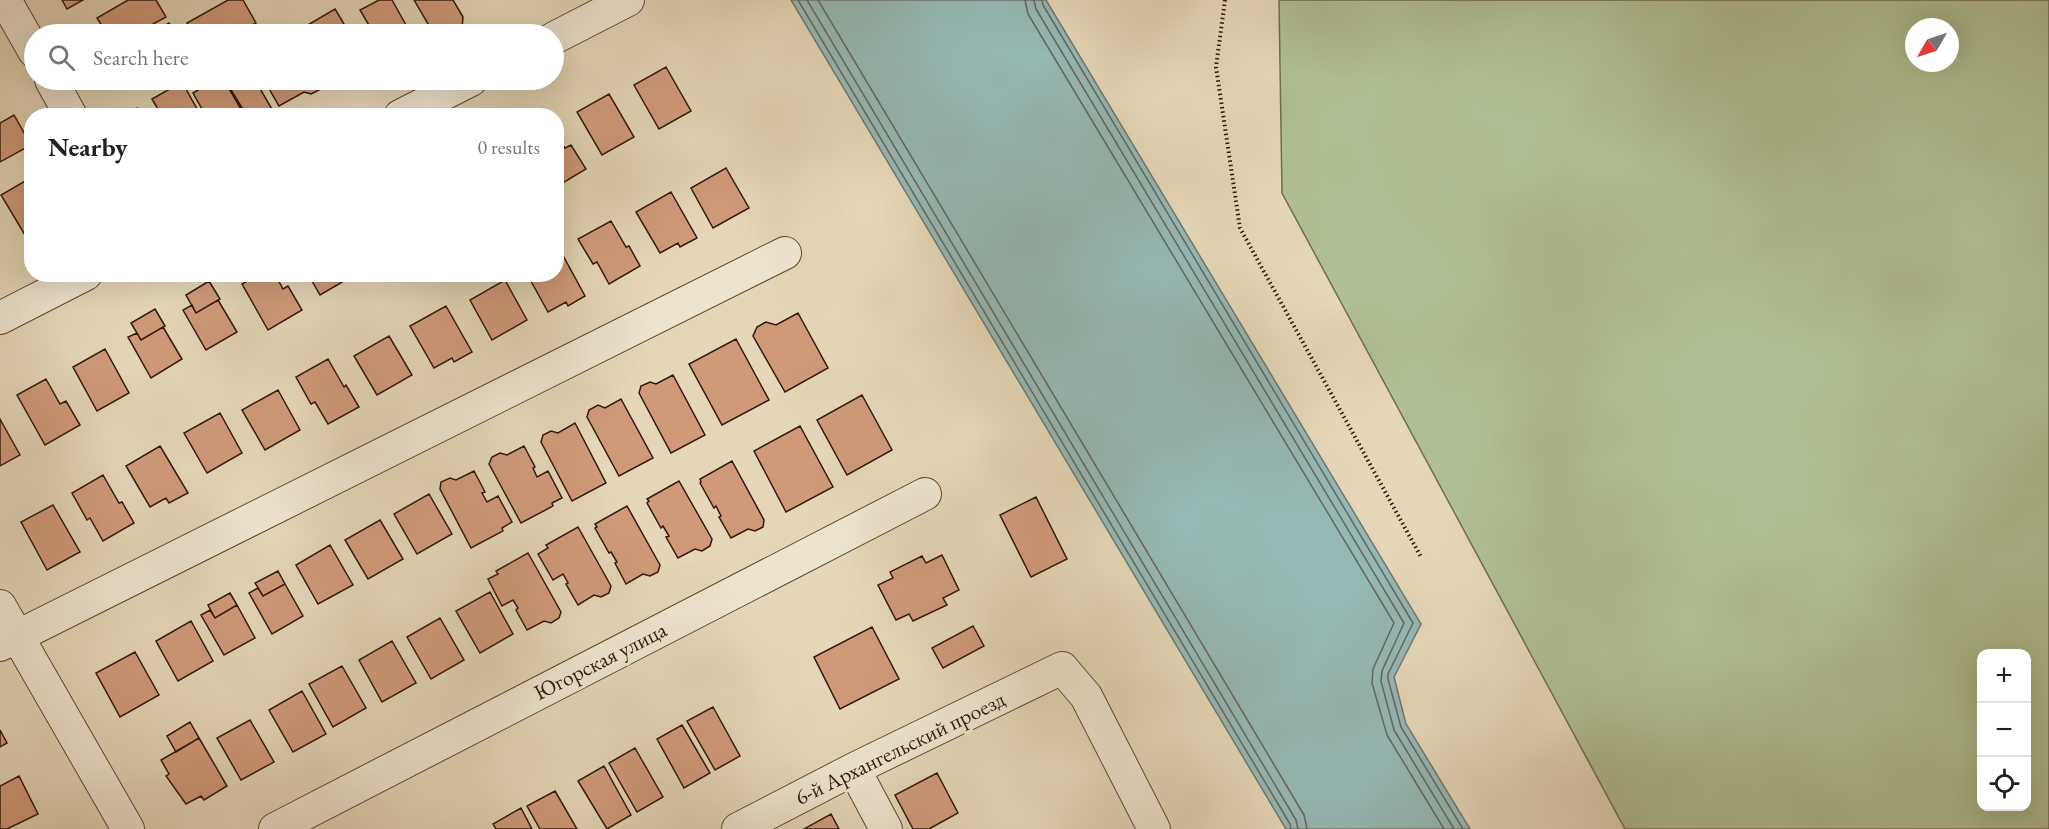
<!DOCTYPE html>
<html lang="en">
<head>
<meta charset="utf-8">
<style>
	:root { --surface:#fff; --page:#f6f6f6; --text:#202124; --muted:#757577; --line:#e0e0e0 }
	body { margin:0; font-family:"EB Garamond",serif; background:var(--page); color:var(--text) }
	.controls { position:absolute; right:18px; bottom:18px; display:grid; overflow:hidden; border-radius:12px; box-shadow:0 6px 24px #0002 }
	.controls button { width:54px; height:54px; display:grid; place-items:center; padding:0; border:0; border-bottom:2px solid var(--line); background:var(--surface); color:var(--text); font:30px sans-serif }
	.compass { position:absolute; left:1905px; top:18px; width:54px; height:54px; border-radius:50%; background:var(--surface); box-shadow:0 6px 24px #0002; rotate:231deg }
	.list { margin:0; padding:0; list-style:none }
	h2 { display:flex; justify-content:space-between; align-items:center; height:78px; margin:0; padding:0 24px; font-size:26px }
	h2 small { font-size:20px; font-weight:400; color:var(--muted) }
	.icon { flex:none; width:33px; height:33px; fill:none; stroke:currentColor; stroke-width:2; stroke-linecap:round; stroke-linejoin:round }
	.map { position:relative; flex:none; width:2049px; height:829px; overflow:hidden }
	.search { position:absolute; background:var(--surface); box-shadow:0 6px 24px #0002; left:24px; top:24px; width:540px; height:66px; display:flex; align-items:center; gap:15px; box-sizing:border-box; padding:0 21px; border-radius:33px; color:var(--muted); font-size:22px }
	.panel { position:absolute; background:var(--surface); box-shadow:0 6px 24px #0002; left:24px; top:108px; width:540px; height:174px; border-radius:24px }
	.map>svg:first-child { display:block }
	.green { fill:#b0bf91; stroke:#716c4f; stroke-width:1.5; fill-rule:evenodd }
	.water { fill:#96b8b4; stroke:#6e7871; stroke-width:1.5 }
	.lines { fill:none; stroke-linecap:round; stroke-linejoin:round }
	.shore { stroke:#646860; stroke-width:1.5 }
	.building { fill:#d09a79; stroke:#32180d; stroke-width:1.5 }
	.minor-casing { stroke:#5e4837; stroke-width:34 }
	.path { stroke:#32180d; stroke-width:4; stroke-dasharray:1.5 3; stroke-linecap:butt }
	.minor { stroke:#ede4d0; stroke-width:32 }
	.labels { text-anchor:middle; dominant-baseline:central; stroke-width:6; stroke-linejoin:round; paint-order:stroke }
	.street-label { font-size:22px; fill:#32180d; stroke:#ede4d0 }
</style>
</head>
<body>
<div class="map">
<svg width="2049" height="829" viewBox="0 0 2049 829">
	<rect width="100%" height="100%" fill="#e4d6b6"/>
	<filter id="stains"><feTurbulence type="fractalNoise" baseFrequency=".00333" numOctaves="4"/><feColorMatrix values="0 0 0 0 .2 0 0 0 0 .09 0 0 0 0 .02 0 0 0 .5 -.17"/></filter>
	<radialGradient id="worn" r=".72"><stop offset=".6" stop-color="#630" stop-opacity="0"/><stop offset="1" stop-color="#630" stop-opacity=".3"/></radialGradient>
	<path class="green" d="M1279,0H2049V829H1625L1282,193ZM1914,27H1950V63H1914ZM1982,654H2026V806H1982Z"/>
	<path class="water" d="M791,0H1046L1421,624L1394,677L1406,724L1470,829H1286Z"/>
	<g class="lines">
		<path class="shore" d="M798,0L1290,824L1291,829
			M807,0L1296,820L1298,829
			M818,0L1304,815L1307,829
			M1025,0L1028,14L1394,623L1373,669L1372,683L1387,735L1444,829
			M1034,0L1036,9L1404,623L1382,671L1381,681L1394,730L1454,829
			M1042,0L1043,5L1413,623L1388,674V679L1401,727L1463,829"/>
	</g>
	<path class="building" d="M62,0H83L67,9Z
		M128,0H156L166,17L135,34H107L97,18Z
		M228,0H243L256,23L236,34H193L187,23Z
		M379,0H392L411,34H374L360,10Z
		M414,0H453L463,17L462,29L451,34H434Z
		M335,9L350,34H311L306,26Z
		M169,23L176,34H149Z
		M666,67L691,111L659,129L634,85Z
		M215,80H224L245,116H206L193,93Z
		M225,80H255L276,116H247Z
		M264,80H321L322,82L319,90L311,94L304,92L279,106Z
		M182,82L201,116H162L152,99Z
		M609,94L634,137L602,155L577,112Z
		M137,108L141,116H124Z
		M14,115L31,145L0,162V123Z
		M556,134L565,148L571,145L586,169L556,187Z
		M726,168L749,208L713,228L691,188Z
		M32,177V238L28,240L1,195Z
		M671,192L697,238L680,247L678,243L660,253L636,212Z
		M611,221L626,247L629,246L640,266L609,284L597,262L593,264L578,239Z
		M560,250L585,296L568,306L566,302L548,312L527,274H556V252Z
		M259,274H275L283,289L288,286L302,310L268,330L242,284Z
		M308,274H350L351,277L320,295Z
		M505,280L527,320L492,340L470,300Z
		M209,281L220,299L196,313L186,295Z
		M218,300L237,332L206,350L183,310L192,305L196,313Z
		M446,306L472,352L454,362L452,358L434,368L410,326Z
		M155,309L165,326L141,340L131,323Z
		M798,313L828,368L785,392L753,336L757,327L766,322L776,325Z
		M163,327L182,359L151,378L128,337L137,333L141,340Z
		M389,336L412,375L377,395L354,356Z
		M736,339L769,400L722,425L689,364Z
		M105,349L129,393L97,411L73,367Z
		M328,359L344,387L346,385L359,407L328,424L315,402L311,404L296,377Z
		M673,375L705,435L671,453L639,393L641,386L650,382L656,384Z
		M46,379L60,404L66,401L80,425L45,445L17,395Z
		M278,390L300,430L265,450L242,410Z
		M862,395L892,450L847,475L817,420Z
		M621,399L653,458L619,476L587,417L589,410L598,405L605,408Z
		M220,413L242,453L207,473L184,433Z
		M0,419L20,455L0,466Z
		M575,423L606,483L572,501L541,442L543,435L551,431L558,433Z
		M800,426L833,487L786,512L754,451Z
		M160,446L188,493L169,503L166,498L150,507L126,466Z
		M524,446L535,467L533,468L537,477L548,471L562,498L552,503L553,506L521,523L489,464L492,457L500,453L507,455Z
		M732,461L764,520L763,527L755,531L748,529L731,538L719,517L721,516L716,506L714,508L700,483L701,482L700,479Z
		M474,471L485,492L482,493L487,502L498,496L512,522L502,528L503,531L471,548L440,489L441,482L450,478L456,480Z
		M103,475L119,503L122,502L134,523L103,541L90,518L87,520L72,493Z
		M679,481L712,539L710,546L702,551L695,549L678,558L666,537L669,536L663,526L661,528L647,503L649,501L647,499Z
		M429,494L452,534L417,554L394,514Z
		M1036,497L1067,559L1031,577L1000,515Z
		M53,505L80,552L47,570L21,522Z
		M627,506L660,565L658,572L650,576L643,574L626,584L615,563L617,562L611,552L609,553L595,528L597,527L595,524Z
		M380,520L403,559L368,579L345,540Z
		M578,527L611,586L609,593L601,597L594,595L578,605L566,584L568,583L563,574L553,580L538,554L548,548L546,545Z
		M330,545L353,585L318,604L296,565Z
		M528,553L561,612L559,618L551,623L544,621L527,630L516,610L518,608L513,600L502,606L488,579L498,574L496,571Z
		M942,555L959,590L943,598L947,605L913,621L909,614L896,620L878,585L893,578L890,572L922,556L926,563Z
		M278,571L285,584L263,596L255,583Z
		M285,584L303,616L272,634L249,593L258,588L263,596Z
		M490,592L513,634L480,653L456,611Z
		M230,593L237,605L215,618L208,605Z
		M237,605L255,638L224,655L201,615L210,610L215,618Z
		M440,618L464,660L431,679L407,637Z
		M191,621L213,661L178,681L156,641Z
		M973,626L984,646L943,668L932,648Z
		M872,627L899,679L840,709L814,657Z
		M392,641L416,683L382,702L359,660Z
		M135,652L159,695L120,717L96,673Z
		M342,666L366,708L333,727L309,684Z
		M302,691L326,734L293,752L269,710Z
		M713,707L740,756L715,770L687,721Z
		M250,720L274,762L241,780L217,738Z
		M190,722L199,738L176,752L167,736Z
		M682,725L710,773L684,788L657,739Z
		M0,730L7,743L0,747Z
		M199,738L227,786L204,800L201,796L186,804L166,776L169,774L161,760Z
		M635,748L663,797L637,812L609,763Z
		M604,766L631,815L607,829L578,781Z
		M937,773L958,813L929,829H913L895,795Z
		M19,776L38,814L7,829H0V786Z
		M555,791L577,829H540L527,806Z
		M521,808L532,829H496L493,824Z
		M831,814L839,829H804Z"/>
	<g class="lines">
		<defs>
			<path id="minor" d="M5,0L34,51
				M554,38L628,0
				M51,80L71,116
				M400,116L471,80
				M0,318L86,274
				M0,606L128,829
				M0,645L785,253
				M854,769L886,829
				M275,829L925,494
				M738,829L854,769L1062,668L1086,696L1154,829"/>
		</defs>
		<use href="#minor" class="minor-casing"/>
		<path class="path" d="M1225,0L1216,67L1240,228L1421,557"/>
		<use href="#minor" class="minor"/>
	</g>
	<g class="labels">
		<g class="street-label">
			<text transform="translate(600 661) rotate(-27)">Югорская улица</text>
			<text transform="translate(900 748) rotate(-26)">6-й Архангельский проезд</text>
		</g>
	</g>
	<rect width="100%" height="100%" filter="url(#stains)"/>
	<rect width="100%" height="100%" fill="url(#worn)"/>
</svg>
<div class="controls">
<button>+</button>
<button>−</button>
<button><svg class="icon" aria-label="locate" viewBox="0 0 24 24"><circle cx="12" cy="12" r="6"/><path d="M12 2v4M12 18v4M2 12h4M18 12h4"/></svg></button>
</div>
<svg class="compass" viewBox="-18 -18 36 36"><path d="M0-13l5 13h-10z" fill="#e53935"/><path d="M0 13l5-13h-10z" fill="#757577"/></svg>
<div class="search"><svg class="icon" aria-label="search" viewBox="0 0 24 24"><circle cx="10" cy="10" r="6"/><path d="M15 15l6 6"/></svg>Search here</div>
<section class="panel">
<h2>Nearby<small>0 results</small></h2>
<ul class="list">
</ul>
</section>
</div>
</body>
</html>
